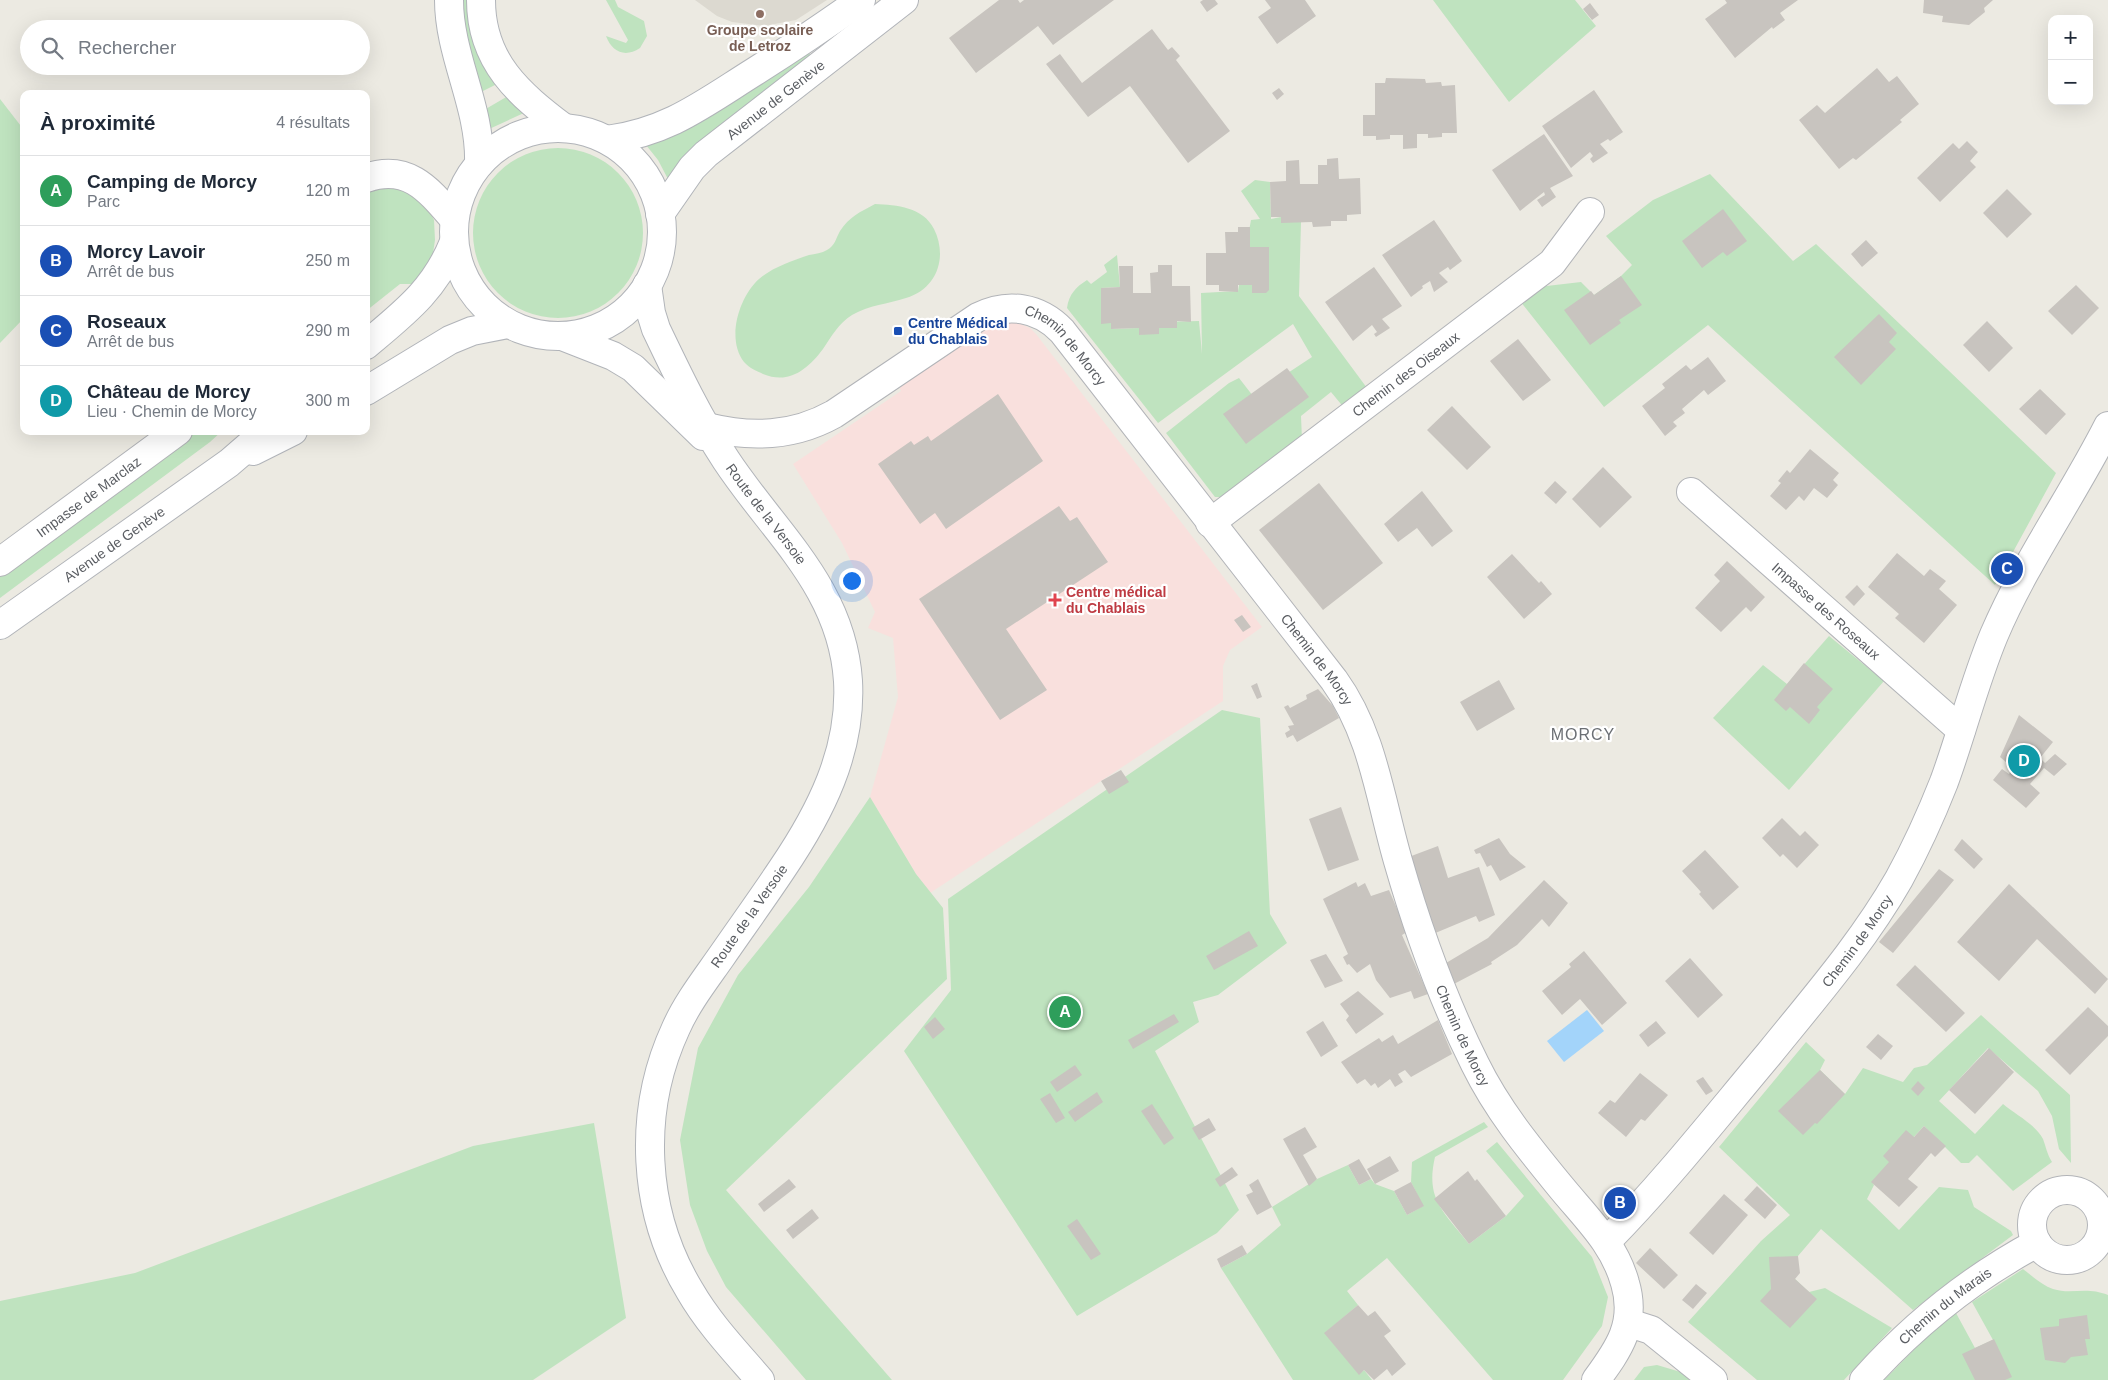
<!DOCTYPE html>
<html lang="fr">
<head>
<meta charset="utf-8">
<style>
	:root { --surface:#fff; --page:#f6f6f7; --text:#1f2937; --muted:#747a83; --line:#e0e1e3; --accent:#0f766e }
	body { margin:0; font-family:Helvetica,sans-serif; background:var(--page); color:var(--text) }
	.controls { position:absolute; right:15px; top:15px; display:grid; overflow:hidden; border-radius:10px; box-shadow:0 5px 20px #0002 }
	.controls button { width:45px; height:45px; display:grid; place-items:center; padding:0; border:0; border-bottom:1px solid var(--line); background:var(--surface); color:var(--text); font:25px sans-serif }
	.you { position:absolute; left:851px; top:580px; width:18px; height:18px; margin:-12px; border:4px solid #fff; border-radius:50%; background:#1a73e8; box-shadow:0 0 0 8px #1a73e833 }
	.badge { display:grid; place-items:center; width:32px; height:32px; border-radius:50%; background:var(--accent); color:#fff; font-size:16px; font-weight:700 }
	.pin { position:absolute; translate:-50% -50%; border:2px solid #fff; box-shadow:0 1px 5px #0006 }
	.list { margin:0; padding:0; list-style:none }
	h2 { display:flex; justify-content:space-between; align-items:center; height:65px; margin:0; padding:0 20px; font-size:21px }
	h2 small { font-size:16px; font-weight:400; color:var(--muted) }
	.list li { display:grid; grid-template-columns:32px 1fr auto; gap:15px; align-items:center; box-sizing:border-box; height:70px; padding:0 20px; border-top:1px solid var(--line) }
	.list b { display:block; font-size:19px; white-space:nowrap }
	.list p { margin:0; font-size:16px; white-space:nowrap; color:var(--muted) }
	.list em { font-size:16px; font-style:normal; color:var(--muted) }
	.icon { flex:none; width:28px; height:28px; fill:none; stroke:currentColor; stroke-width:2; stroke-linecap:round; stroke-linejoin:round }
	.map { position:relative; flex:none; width:2108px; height:1380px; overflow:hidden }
	.search { position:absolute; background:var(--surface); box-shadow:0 5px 20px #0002; left:20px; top:20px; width:350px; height:55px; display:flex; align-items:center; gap:12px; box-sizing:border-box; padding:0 18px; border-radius:28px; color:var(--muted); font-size:19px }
	.panel { position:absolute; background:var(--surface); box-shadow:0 5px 20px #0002; left:20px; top:90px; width:350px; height:345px; border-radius:10px }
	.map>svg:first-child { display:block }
	.education { fill:#dcd9d0 }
	.medical { fill:#f9e0dd }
	.green { fill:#bfe3bf }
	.water { fill:#a3d4fa }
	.building { fill:#c8c4bf }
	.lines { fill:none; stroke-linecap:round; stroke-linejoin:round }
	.street-casing { stroke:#b2b4b8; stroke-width:30 }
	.secondary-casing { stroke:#b1b4b9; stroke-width:30 }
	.street { stroke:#fff; stroke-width:28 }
	.secondary { stroke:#fff; stroke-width:28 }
	.education-dot { fill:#8d6e63; stroke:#fff; stroke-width:2 }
	.transit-dot { fill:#1a4fb4; stroke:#fff; stroke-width:2 }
	.health-dot { fill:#e0444e; stroke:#fff; stroke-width:2 }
	.labels { text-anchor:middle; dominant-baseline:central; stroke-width:4.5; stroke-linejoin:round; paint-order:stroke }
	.education-label { font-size:14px; font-weight:bold; fill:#785e54; stroke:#fff }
	.street-label { font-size:14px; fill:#5a5d62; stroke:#fff }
	.transit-label { font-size:14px; font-weight:bold; fill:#164399; stroke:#fff; text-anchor:start }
	.health-label { font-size:14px; font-weight:bold; fill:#be3a42; stroke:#fff; text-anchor:start }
	.quarter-label { font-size:16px; letter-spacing:1px; fill:#6b6f74; stroke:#fff }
</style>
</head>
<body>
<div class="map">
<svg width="2108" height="1380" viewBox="0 0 2108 1380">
	<rect width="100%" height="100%" fill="#eceae2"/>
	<path class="education" d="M695,0H827L796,20L764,26L732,22L717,16Z"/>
	<path class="medical" d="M1014,321L1030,328L1036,334L1262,627L1230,650L1223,666V701L930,893L916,874L870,797L898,697L893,638L868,628L875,612L842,543L793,464L901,391L899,386L990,326L997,323Z"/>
	<path class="green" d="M461,0H471L497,84L479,93L465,35Z
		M606,0H615L618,7L644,21L647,36L640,48C625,58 612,52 606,36L626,43L628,40Z
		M1433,0H1575L1596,26L1509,102Z
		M807,50L813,59L669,181L658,160L646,145Z
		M508,96L526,112L487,130L484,110Z
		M0,99L24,130V318L0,343Z
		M473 233a85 85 0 1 1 170 0a85 85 0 1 1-170 0Z
		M1710,174L1793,261L1816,244L2056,473L1995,585L1708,325L1604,407L1520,301L1538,287L1581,282L1594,295L1621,276L1632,265L1606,236L1653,200Z
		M1255,180L1270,182L1271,219L1281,217L1301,222L1299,296L1367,388L1345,409L1331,392L1301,416L1302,440L1229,497H1215L1166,433L1229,383L1239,378L1253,396L1312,357L1293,324L1158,423L1067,308C1069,294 1076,287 1087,280L1091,284L1107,272L1104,265L1117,255L1120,287L1101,288V323H1111V329L1139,328L1140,335L1159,328V322L1199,321L1202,354L1201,293L1238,291L1251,220L1260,219L1241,191Z
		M400,184L426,204L434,220L435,240L432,260L419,284H400L366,311V187Z
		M875,204C897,205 923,207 934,229C948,257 937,289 906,298C888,304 869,305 852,315C839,323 831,337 823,349C808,369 789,385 763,374C757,371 749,368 744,362C726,339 739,297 759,279C773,267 792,261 809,255C815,254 822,253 827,250C835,246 836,238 840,231C849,217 860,212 875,204Z
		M194,431H222L210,442L0,598V573Z
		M1829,636L1884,681L1789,790L1713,718L1763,665L1787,684Z
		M1222,710L1260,718L1270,914L1287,943L1218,995L1193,1002L1199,1022L1155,1051L1239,1210L1217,1233L1077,1316L904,1051L951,990L948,899Z
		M870,797L916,874L943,908L947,979L726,1190L892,1380H806L726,1287L707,1251L690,1205L680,1140L698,1048L738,975L809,887Z
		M1981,1015L2070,1095L2071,1163L2059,1149L2052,1116L2038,1091L1988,1048L1939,1101L1975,1134L2003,1104C2015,1114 2036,1125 2043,1139C2046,1147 2047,1154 2052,1162L2013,1191L1977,1155L1969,1163H1961L1924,1126L1872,1182L1874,1185L1867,1199L1899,1230L1939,1187L1968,1190L1974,1207L2011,1231L2013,1235L1913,1310L1821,1229L1798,1256L1795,1279L1809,1292L1825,1288L1892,1328L1844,1380H1757L1688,1322L1761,1241L1790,1215L1719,1147L1806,1042L1825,1060L1820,1070L1845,1094L1863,1068L1903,1082L1914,1068L1927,1065Z
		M1484,1122L1488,1127L1435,1157C1425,1200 1444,1212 1469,1244L1506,1216L1524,1196L1486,1151L1497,1142L1592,1257L1608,1297L1602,1326L1563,1380H1493L1387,1258L1347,1291L1358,1305L1325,1333L1359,1374L1364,1370L1372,1380H1293L1221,1268L1247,1254L1281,1225L1272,1207L1317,1179L1348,1165L1359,1185L1371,1179L1375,1184L1394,1191L1407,1215L1423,1206L1411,1182L1412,1162Z
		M594,1123L626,1318L533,1380H0V1301L135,1273L473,1146Z
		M2023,1269C2032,1276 2042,1285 2053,1289C2072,1295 2086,1286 2108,1295V1380H1884C1908,1357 1929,1331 1956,1313L1975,1348L1993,1340L1972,1302Z
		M1657,1365L1684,1373L1693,1380H1634L1644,1367Z"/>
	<path class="water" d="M1587,1010L1604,1031L1564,1062L1547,1041Z"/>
	<path class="building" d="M999,0H1018L1020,3L1024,0H1114L1053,45L1038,26L976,73L949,38Z
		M1203,0H1215L1218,4L1207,12L1200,2Z
		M1265,0H1305L1316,16L1277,44L1258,17L1271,8Z
		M1725,0H1798L1780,13L1785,20L1773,29L1772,27L1735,58L1705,19L1727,3Z
		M1924,0H1993L1984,8L1985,12L1969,25L1942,22L1943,16L1923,13Z
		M1590,3L1599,15L1592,20L1583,9Z
		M1152,29L1168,50L1172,47L1180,56L1176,60L1230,131L1188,163L1130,86L1088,117L1046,64L1060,54L1082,83Z
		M1877,68L1889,82L1897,76L1919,104L1900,120L1902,122L1856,160L1853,158L1839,169L1799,120L1817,105L1825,113Z
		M1386,78L1425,79L1426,83L1441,82L1442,86L1455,85L1457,133H1442V137L1428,138V134H1417V148L1403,149V135H1390V139L1376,140V136H1363V115H1375V83H1385Z
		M1279,88L1284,94L1277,100L1272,93Z
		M1594,90L1623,132L1610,141L1608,139L1600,144L1608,153L1593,163L1590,159L1593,156L1590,152L1571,168L1542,126Z
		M1544,134L1573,176L1550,188L1556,197L1542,207L1537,200L1545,195L1544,192L1520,211L1492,170Z
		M1967,141L1978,152L1970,161L1976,167L1940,202L1917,178L1953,143L1959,149Z
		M1338,158L1339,179L1360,178L1361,214L1347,215V221H1331V226L1313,227L1312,222L1281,223V217H1271L1270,182L1286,181V161L1299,160L1300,184H1318V165H1327V159Z
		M2007,189L2032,214L2007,238L1983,213Z
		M1723,209L1747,241L1727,256L1723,252L1702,268L1682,241Z
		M1434,220L1462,261L1450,270L1448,267L1439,273L1448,282L1434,292L1430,281L1422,286L1423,288L1411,297L1382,255Z
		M1238,227H1250V247H1269V290L1266,293H1252V285H1238V292L1219,291V285H1206V253H1226L1225,232H1238Z
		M1866,240L1878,253L1862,267L1851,254Z
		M1158,265H1172V286H1190L1191,322L1177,321V328H1159V334L1139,335V328L1111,329V323L1101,324V288L1120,287L1119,266H1133V293H1151L1150,273L1158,272Z
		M1374,267L1402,306L1382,319L1390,328L1376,337L1374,334L1377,332L1372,325L1353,341L1325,302Z
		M1621,276L1642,305L1619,320L1621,323L1590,345L1564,310L1591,291L1594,295Z
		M2076,285L2099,308L2072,335L2048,311Z
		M1879,314L1897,333L1889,342L1896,349L1861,385L1834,357Z
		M1987,321L2013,348L1989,372L1963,345Z
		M1518,339L1551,380L1523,401L1490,361Z
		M1708,357L1726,381L1708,395L1704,390L1682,409L1685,413L1673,422L1677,426L1665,436L1642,406L1665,388L1662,384L1686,365L1691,370Z
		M1287,368L1309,397L1246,444L1223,414Z
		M2040,389L2066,414L2046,435L2019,409Z
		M998,394L1043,461L946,529L935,513L920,524L878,464L911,441L914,445L928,436L931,441Z
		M1452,406L1491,447L1467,470L1427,430Z
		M1810,449L1839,473L1833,480L1838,485L1827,498L1814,488L1804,501L1799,496L1786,510L1770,496L1781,483L1778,481L1787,470L1790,473Z
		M1603,467L1632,497L1600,528L1572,499Z
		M1555,481L1567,492L1556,504L1544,493Z
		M1319,483L1383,563L1323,610L1259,530Z
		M1422,491L1453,531L1432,547L1417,528L1398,542L1384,524Z
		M1059,506L1070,521L1077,517L1108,562L1006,629L1047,690L1000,720L919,599Z
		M1897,553L1924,576L1930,569L1946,581L1939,589L1957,605L1924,643L1895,618L1899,614L1868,587Z
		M1512,554L1539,583L1541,581L1552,594L1524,619L1487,577Z
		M1727,561L1765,597L1751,612L1746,607L1721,632L1695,608L1720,581L1714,575Z
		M1857,585L1865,594L1854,606L1845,597Z
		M1242,615L1251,627L1243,632L1234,620Z
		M1804,663L1833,689L1817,707L1820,710L1809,724L1790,707L1786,711L1774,700Z
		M1499,680L1515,709L1477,731L1460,702Z
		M1257,683L1262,697L1257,699L1251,686Z
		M1318,689L1333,706L1339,718L1297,742L1293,735L1287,738L1285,733L1290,730L1288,726L1294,725L1284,707L1288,705L1290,708L1307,699L1306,695Z
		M2019,715L2053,742L2040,758L2045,763L2055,754L2067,764L2054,776L2044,768L2030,784L2040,793L2026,808L1993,780L2002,769L2009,774L2013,768L2000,757Z
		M1121,770L1129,782L1109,794L1101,781Z
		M1341,807L1359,860L1328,871L1309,819Z
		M1782,818L1800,836L1805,831L1819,845L1797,868L1783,854L1780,857L1762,838Z
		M1499,838L1510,854L1526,867L1500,881L1491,865L1487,867L1480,853L1476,854L1474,850Z
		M1962,839L1983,859L1974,869L1954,850Z
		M1438,846L1448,878L1479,867L1495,915L1479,922L1476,916L1433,934L1406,858Z
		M1705,850L1739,887L1713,910L1699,894L1701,892L1682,871Z
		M1939,869L1954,880L1893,953L1879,942Z
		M1544,880L1568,903L1549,927L1542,919L1517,945L1491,962L1492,964L1452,985L1441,966L1488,938Z
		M1356,882L1358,887L1365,883L1371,896L1389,890L1407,932L1402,935L1428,994L1414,999L1411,991L1390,998L1376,980L1370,964L1357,973L1349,964L1347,965L1343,957L1348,954L1323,899Z
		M2009,884L2108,979L2095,994L2037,939L1999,981L1957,942Z
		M1249,931L1258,946L1214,970L1206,956Z
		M1584,951L1627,1003L1602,1025L1580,999L1562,1015L1542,991L1571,967L1569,964Z
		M1326,954L1343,981L1325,988L1310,960Z
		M1690,958L1723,995L1698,1018L1665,981Z
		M1915,965L1965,1013L1946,1032L1896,985Z
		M1358,991L1384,1014L1356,1034L1346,1020L1349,1016L1340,1004Z
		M2088,1007L2108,1026V1036L2070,1075L2045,1050Z
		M1174,1014L1179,1022L1133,1049L1128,1040Z
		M935,1017L945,1029L933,1039L924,1027Z
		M1438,1020L1452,1054L1411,1077L1405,1070L1398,1074L1403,1082L1395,1087L1390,1079L1378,1088L1375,1083L1371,1086L1365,1079L1357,1084L1341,1062L1379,1038L1382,1042L1393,1035L1398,1044Z
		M1323,1021L1338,1046L1321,1057L1306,1032Z
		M1656,1021L1666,1033L1648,1047L1639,1035Z
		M1878,1034L1893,1046L1881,1060L1866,1047Z
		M1989,1048L2014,1072L1975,1114L1949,1090Z
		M1075,1065L1082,1075L1057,1092L1050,1082Z
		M1820,1070L1845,1094L1817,1124L1815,1123L1803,1135L1778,1111Z
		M1640,1073L1668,1095L1645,1121L1641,1119L1626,1137L1598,1113L1610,1100L1615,1103Z
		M1703,1077L1713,1091L1706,1095L1696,1081Z
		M1918,1081L1925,1088L1918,1096L1911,1089Z
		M1097,1092L1103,1102L1075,1122L1068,1112Z
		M1050,1093L1065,1118L1056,1123L1040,1099Z
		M1152,1104L1174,1138L1164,1145L1141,1111Z
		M1209,1118L1216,1130L1199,1140L1192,1128Z
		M1924,1126L1946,1146L1935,1157L1931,1153L1908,1179L1918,1187L1899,1207L1871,1182L1889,1162L1883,1156L1906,1130L1914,1137Z
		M1305,1127L1317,1147L1303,1155L1317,1179L1309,1186L1283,1139Z
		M1390,1156L1399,1171L1375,1184L1367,1169Z
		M1359,1159L1371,1179L1359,1185L1348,1165Z
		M1232,1167L1238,1175L1220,1187L1215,1179Z
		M1468,1171L1475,1181L1477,1179L1506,1216L1469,1244L1434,1199Z
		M789,1179L796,1187L764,1212L758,1204Z
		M1258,1179L1272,1207L1257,1215L1246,1195L1253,1192L1249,1185Z
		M1411,1182L1424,1206L1407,1215L1394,1191Z
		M1757,1186L1777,1205L1765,1219L1744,1200Z
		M1724,1194L1748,1215L1713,1255L1689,1233Z
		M812,1209L819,1218L793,1239L786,1230Z
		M1077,1219L1101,1254L1091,1260L1067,1226Z
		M1242,1245L1247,1254L1221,1268L1217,1259Z
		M1650,1248L1678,1275L1664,1289L1636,1263Z
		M1798,1256L1800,1273L1795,1279L1817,1299L1790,1328L1760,1301L1771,1289L1769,1257Z
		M1696,1284L1707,1293L1693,1309L1682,1300Z
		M1358,1305L1368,1316L1375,1311L1391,1331L1384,1336L1406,1364L1392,1376L1387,1369L1374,1380L1364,1370L1359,1375L1324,1333Z
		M2087,1315L2090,1339H2085L2088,1355L2071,1357L2065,1363L2045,1360L2040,1328L2059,1326V1319Z
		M1994,1339L2012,1377L2005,1380H1975L1962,1354Z"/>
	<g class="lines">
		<defs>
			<g id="street">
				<path d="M366,178C408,163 429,190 454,219"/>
				<path id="s1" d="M707,427C751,438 793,437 834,414L978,317C1008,302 1039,307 1062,331L1334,680C1373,734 1380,799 1398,861C1417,927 1444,1002 1475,1064C1497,1109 1528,1147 1560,1186C1586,1218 1614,1243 1625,1283C1637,1323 1619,1349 1596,1380"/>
				<path id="s2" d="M1691,492L1961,730"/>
				<path id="s3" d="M1210,523L1552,263L1590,212"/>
				<path id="s4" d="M0,562L178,431"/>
				<circle cx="2067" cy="1225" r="35"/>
				<path id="s5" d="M1607,1241C1665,1182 1716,1117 1769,1054C1815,997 1863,942 1899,879C1916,848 1931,815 1944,782C1962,733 1974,683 1994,635C2025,562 2072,497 2108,426"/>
				<path d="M1629,1323L1651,1330L1713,1380"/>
				<path id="s6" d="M1864,1380C1914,1324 1970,1279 2037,1243"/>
			</g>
			<g id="secondary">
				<path d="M449,0C449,56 481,107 479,164"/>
				<path d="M481,0C481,62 519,94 564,128"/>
				<circle cx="558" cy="232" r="104"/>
				<path d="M607,140C668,132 703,104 754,72C790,49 826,25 861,0"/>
				<path id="s7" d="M660,214L692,168L706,154L904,0"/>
				<path id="s8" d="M647,285L651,313L656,329C677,373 699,419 726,460C774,533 842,587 848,681C852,751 820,813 782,869C762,899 741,928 721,957C705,980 687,1003 676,1028C637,1112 642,1212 690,1291C709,1324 736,1352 760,1380"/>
				<path d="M562,336L613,356L633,368L703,436"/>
				<path d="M366,345C404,313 435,290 454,242"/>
				<path d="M366,391L450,340L472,331L508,324"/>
				<path d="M253,451L293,431"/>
				<path id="s9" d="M0,625L229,463L266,431"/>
			</g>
		</defs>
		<use href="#street" class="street-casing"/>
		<use href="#secondary" class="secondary-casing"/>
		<use href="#street" class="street"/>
		<use href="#secondary" class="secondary"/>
	</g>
	<circle class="education-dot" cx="760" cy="14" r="5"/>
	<rect class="transit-dot" x="893" y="326" width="10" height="10" rx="2.5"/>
	<path class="health-dot" d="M1052.5 592.5h5v5h5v5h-5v5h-5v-5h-5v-5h5z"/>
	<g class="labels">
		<g class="education-label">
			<text x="760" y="30">Groupe scolaire<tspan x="760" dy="16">de Letroz</tspan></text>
		</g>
		<g class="street-label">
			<text stroke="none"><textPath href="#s7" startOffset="164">Avenue de Genève</textPath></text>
			<text stroke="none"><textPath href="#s1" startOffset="408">Chemin de Morcy</textPath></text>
			<text stroke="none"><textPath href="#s3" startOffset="246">Chemin des Oiseaux</textPath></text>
			<text stroke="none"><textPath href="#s4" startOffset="110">Impasse de Marclaz</textPath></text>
			<text stroke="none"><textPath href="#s8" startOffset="261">Route de la Versoie</textPath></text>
			<text stroke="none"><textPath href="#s9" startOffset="140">Avenue de Genève</textPath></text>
			<text stroke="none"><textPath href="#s2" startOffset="180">Impasse des Roseaux</textPath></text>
			<text stroke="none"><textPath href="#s1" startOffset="812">Chemin de Morcy</textPath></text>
			<text transform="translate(749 916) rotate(-55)">Route de la Versoie</text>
			<text stroke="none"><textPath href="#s5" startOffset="391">Chemin de Morcy</textPath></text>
			<text stroke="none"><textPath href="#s1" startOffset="1218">Chemin de Morcy</textPath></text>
			<text stroke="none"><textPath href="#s6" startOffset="110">Chemin du Marais</textPath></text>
		</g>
		<g class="transit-label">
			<text x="908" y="323">Centre Médical<tspan x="908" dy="16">du Chablais</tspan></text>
		</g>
		<g class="health-label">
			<text x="1066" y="592">Centre médical<tspan x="1066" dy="16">du Chablais</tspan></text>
		</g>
		<g class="quarter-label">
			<text x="1583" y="734">MORCY</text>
		</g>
	</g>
</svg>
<div class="controls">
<button>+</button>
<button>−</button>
</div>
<div class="you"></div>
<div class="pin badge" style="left:1065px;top:1012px;background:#2e9e5b">A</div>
<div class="pin badge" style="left:1620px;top:1203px;background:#1a4fb4">B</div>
<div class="pin badge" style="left:2007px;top:569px;background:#1a4fb4">C</div>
<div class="pin badge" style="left:2024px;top:761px;background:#0f9aa8">D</div>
<div class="search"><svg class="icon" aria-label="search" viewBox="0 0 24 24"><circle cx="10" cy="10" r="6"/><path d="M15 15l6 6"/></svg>Rechercher</div>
<section class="panel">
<h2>À proximité<small>4 résultats</small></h2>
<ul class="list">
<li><span class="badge" style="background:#2e9e5b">A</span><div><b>Camping de Morcy</b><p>Parc</p></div><em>120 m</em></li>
<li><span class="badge" style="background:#1a4fb4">B</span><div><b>Morcy Lavoir</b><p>Arrêt de bus</p></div><em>250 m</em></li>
<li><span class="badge" style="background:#1a4fb4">C</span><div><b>Roseaux</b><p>Arrêt de bus</p></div><em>290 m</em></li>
<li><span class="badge" style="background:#0f9aa8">D</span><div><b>Château de Morcy</b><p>Lieu · Chemin de Morcy</p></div><em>300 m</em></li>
</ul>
</section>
</div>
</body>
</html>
